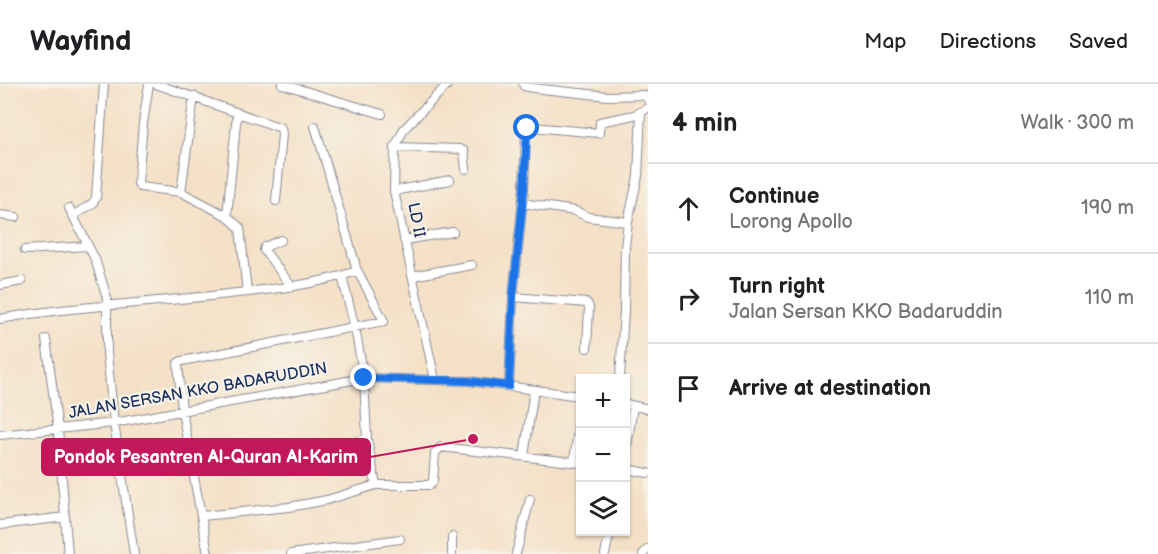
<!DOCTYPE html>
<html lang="en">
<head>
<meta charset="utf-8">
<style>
	:root { --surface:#fff; --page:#f6f6f6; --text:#202124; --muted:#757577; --line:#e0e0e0 }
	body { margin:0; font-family:"Balsamiq Sans",sans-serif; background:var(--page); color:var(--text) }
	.controls { position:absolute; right:18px; bottom:18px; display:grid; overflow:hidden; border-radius:0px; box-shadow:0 2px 4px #0004 }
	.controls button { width:54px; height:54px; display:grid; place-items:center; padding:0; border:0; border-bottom:2px solid var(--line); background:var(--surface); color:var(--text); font:30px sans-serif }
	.stop { position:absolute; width:18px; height:18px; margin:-14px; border:4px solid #1a73e8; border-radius:50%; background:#fff }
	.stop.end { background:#1a73e8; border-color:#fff; box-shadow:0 2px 6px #0008 }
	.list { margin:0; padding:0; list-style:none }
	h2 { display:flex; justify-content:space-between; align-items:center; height:78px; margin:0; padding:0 24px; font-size:26px }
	h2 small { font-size:20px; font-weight:400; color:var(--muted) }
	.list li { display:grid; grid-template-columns:39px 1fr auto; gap:18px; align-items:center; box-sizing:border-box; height:90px; padding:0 24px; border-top:2px solid var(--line) }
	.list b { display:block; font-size:22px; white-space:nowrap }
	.list p { margin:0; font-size:20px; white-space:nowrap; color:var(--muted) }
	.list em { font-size:20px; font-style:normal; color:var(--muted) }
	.icon { flex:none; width:33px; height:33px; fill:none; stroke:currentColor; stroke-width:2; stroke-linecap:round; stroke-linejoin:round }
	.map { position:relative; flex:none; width:648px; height:470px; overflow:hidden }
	header { display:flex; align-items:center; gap:36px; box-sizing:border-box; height:84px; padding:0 30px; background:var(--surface); border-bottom:2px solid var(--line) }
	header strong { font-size:28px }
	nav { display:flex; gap:33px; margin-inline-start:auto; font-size:21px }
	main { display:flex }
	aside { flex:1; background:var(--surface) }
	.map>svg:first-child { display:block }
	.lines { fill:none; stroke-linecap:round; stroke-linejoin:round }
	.street-casing { stroke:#888892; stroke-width:10 }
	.street { stroke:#fff; stroke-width:8 }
	.route { stroke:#1a73e8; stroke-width:8 }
	.labels { text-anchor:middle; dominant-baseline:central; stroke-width:4.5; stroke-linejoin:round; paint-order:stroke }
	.street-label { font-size:16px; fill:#1b2f5e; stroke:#f7f3e8 }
	.leader { fill:none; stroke:#c2185b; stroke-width:2 }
	.callout-dot { fill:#c2185b; stroke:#f7f3e8; stroke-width:2 }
	.callout { fill:#c2185b; stroke:#c2185b; stroke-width:2 }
	.callout-label { font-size:18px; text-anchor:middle; font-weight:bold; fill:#fff }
</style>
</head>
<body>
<header>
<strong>Wayfind</strong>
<nav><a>Map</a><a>Directions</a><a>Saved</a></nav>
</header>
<main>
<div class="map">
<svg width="648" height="470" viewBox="0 0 648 470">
	<rect width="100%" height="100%" fill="#f7f3e8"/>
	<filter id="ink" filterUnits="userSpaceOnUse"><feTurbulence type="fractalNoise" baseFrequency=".0167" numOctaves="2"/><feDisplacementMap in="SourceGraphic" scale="12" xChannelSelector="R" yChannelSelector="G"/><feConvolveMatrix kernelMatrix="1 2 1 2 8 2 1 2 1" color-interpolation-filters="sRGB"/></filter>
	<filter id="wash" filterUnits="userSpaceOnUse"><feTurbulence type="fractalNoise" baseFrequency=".008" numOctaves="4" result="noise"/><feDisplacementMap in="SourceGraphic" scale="24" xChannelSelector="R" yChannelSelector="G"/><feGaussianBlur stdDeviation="1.35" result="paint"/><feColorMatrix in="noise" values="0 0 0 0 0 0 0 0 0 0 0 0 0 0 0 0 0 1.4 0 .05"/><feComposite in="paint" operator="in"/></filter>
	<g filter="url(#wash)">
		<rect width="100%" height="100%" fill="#f4e0c6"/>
	</g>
	<g filter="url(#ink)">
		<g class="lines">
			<defs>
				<path id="street" d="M149,0L143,39L138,99L140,103L181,108L227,132L240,144L247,208
					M156,0L281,44L282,50L276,117
					M282,0L382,30
					M523,0L524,2L533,4L607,12L644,11L648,16
					M395,63L459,65L464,67L466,85
					M394,107L450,96
					M181,108L194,12
					M522,119L575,127L588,133L628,138
					M69,124L95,175L107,214V269L114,339L134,470
					M0,131L16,133
					M72,132L92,120L96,114L104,0
					M227,132L237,29
					M281,156L265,163L264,166L292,203
					M404,156L453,148
					M25,166L88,162
					M412,192L472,181
					M0,201L22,197
					M513,213L587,219L589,223L587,264
					M0,235C78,221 158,219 237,209C277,205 317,200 354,188L356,186L355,179L315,42
					M46,255L58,346L68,470
					M620,294L624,226L625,163L628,138L638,92L641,28
					M435,296L394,107L395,63L404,45L448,0
					M509,302L513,213L524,105L526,45L532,43L599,49L600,38L634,31L648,24
					M626,320L648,325
					M0,351L114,339L364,294L469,297L580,312
					M626,370L633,322
					M524,372L534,306
					M574,378L580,330
					M192,383L280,377L367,355
					M626,385L648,389
					M376,401H430L433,397L435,369L441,363L580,379
					M202,432L289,423L327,416L376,401L367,355L364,294L355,244L342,192
					M0,441L65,433
					M208,470L182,327L178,279L182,277L384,237L356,184
					M291,470L400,455
					M452,470V453
					M516,470L530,415
					M605,470L610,448
					M643,470L648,465"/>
			</defs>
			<use href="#street" class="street-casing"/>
			<use href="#street" class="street"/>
		</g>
	</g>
	<g class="lines" filter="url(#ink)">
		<path class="route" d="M364,294L469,297L509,302L513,213L524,105L527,44"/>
	</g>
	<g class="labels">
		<g class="street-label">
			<text transform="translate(416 136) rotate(79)">LD II</text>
			<text transform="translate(198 307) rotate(-10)">JALAN SERSAN KKO BADARUDDIN</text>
		</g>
	</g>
	<path class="leader" d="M473 355L370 373"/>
	<circle class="callout-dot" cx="473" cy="355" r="6"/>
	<rect class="callout" x="42" y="355" width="328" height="36" rx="6"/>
	<g class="callout-label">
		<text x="206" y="379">Pondok Pesantren Al-Quran Al-Karim</text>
	</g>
</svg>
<div class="controls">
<button>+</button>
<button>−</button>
<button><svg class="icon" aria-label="layers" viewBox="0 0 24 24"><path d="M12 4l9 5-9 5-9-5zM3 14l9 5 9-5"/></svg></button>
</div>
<div class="stop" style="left:527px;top:44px"></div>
<div class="stop end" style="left:364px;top:294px"></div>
</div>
<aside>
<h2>4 min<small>Walk · 300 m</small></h2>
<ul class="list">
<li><svg class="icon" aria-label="ahead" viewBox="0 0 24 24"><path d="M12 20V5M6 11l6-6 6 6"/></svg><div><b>Continue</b><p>Lorong Apollo</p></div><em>190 m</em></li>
<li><svg class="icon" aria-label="right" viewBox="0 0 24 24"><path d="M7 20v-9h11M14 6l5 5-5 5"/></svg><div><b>Turn right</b><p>Jalan Sersan KKO Badaruddin</p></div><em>110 m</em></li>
<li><svg class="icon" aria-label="arrive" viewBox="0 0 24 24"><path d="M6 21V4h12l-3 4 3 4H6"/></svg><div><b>Arrive at destination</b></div></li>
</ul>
</aside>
</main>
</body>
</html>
